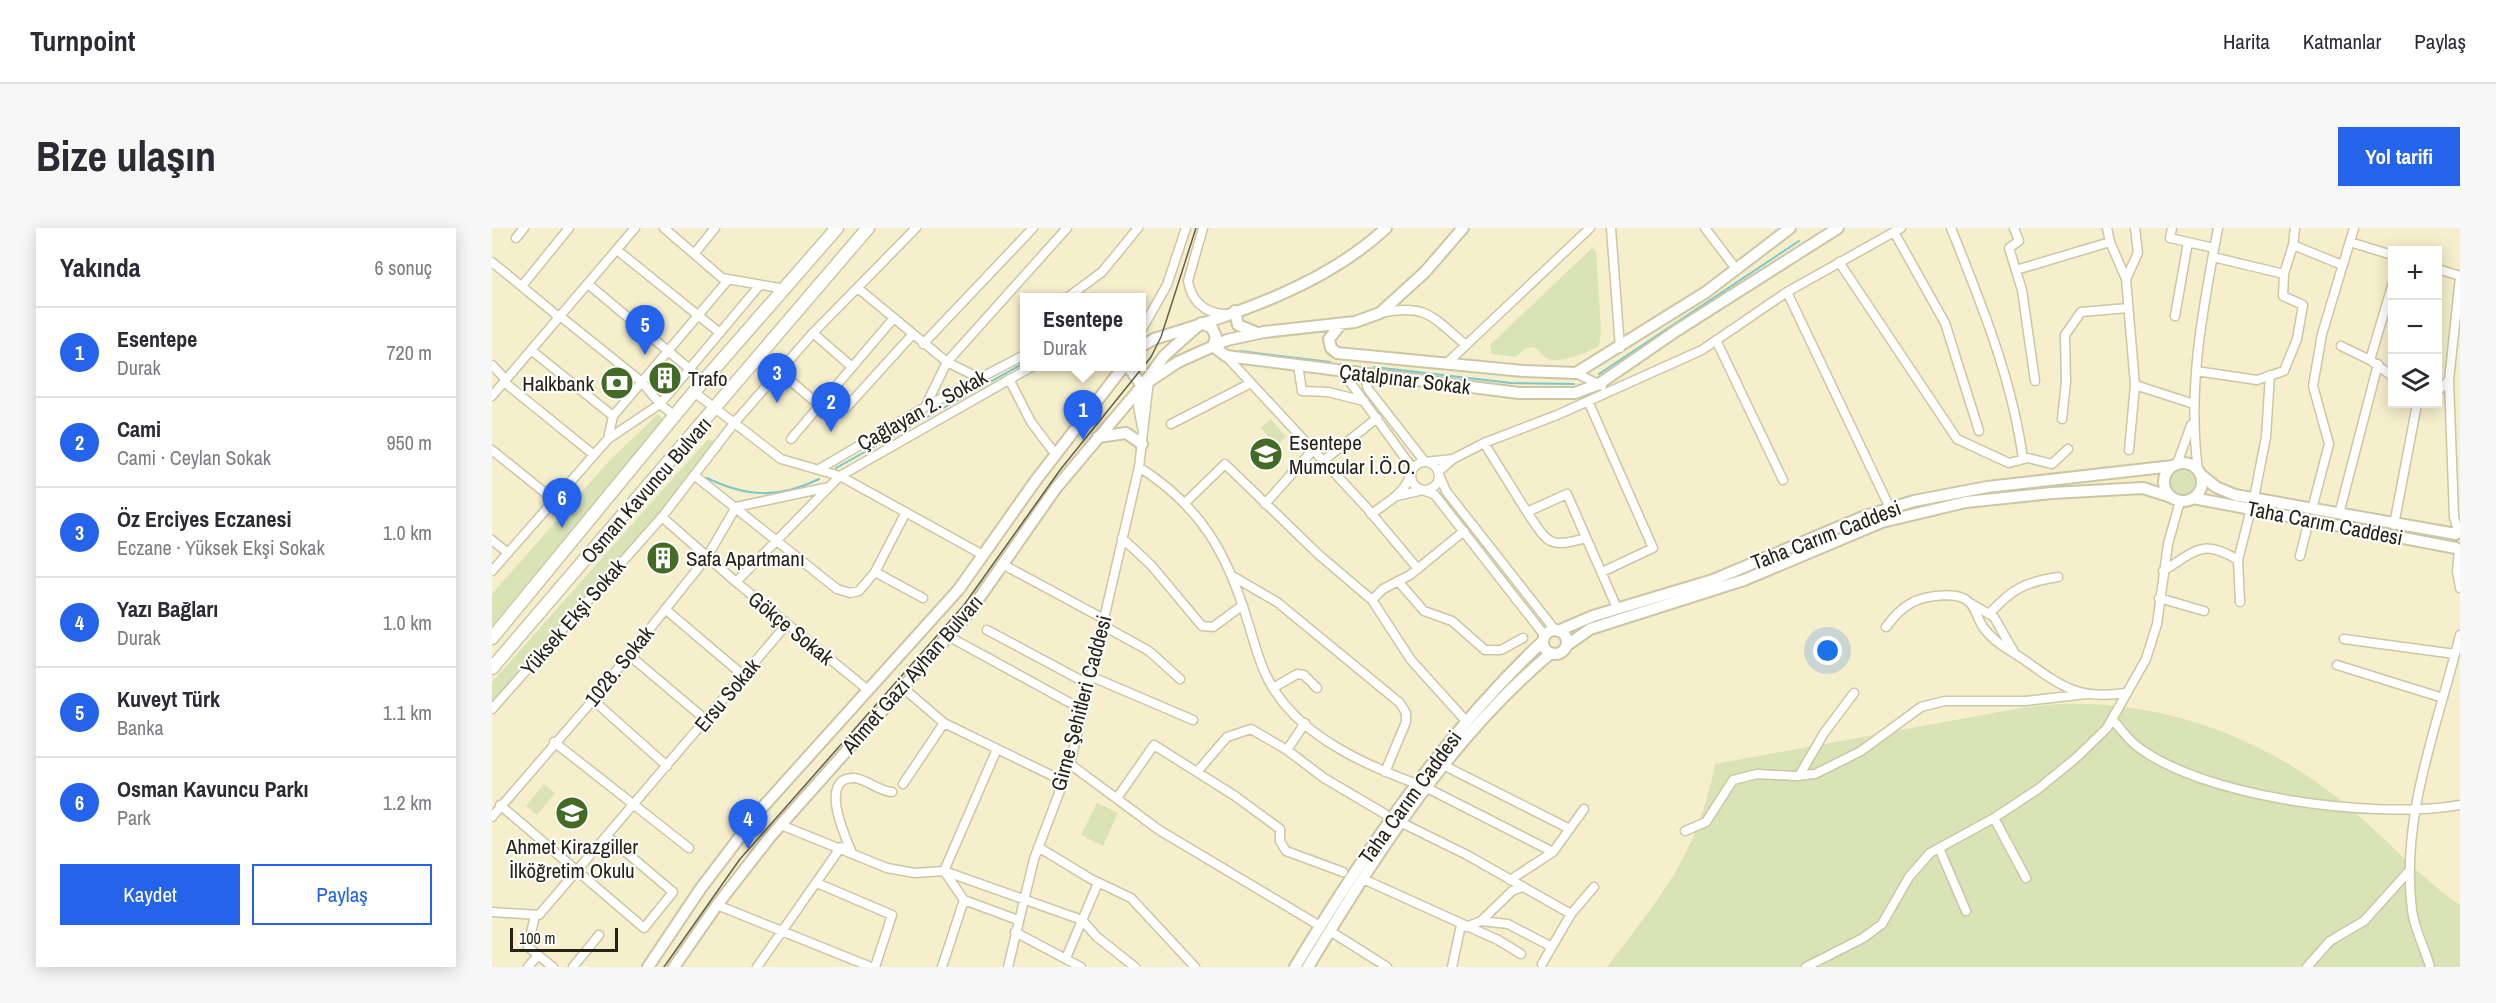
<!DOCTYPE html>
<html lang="tr">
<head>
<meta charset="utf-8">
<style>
	:root { --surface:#fff; --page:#f7f7f7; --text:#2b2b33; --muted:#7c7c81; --line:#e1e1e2; --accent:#2563eb }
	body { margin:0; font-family:"Archivo Narrow",sans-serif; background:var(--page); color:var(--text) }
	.controls { position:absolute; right:18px; top:18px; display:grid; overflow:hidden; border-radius:0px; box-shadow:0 3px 15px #0003 }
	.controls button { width:54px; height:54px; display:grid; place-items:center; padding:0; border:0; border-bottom:2px solid var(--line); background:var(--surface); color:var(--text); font:30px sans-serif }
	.scale { position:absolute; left:18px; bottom:15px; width:108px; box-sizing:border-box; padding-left:6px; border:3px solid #262316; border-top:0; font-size:16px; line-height:21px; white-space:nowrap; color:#262316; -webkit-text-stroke:4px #fff; paint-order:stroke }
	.you { position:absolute; left:1336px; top:423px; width:21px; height:21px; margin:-15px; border:4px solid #fff; border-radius:50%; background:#1a73e8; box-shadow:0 0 0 9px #1a73e833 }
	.badge { display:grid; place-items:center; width:39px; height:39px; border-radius:50%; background:var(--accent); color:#fff; font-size:20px; font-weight:700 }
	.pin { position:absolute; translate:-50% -50px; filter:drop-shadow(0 2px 3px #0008) }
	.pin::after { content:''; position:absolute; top:32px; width:21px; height:18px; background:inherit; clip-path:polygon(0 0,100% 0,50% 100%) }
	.popup { position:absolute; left:528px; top:65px; width:126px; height:78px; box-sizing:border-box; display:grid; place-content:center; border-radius:0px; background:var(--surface); filter:drop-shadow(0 2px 4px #0005); font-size:20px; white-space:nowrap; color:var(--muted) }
	.popup b { font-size:22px; color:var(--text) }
	.popup::after { content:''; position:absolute; left:50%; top:100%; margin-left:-12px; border:12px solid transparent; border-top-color:var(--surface) }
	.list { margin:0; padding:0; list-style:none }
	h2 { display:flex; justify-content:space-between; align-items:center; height:78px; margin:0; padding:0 24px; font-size:26px }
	h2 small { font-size:20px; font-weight:400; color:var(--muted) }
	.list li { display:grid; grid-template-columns:39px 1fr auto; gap:18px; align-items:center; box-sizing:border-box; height:90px; padding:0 24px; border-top:2px solid var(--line) }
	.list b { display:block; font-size:22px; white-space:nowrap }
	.list p { margin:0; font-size:20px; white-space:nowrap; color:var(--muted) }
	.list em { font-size:20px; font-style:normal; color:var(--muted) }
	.actions { display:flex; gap:12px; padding:18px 24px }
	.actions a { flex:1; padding:14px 0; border:2px solid var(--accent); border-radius:0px; text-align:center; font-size:21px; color:var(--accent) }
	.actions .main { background:var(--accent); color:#fff }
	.icon { flex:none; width:33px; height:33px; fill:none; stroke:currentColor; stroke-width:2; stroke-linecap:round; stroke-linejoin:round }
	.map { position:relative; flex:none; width:1968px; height:739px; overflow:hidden; border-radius:0px }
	header { display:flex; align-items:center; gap:36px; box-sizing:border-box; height:84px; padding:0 30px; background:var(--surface); border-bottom:2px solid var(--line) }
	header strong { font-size:28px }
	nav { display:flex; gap:33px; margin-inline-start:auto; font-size:21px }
	.intro { display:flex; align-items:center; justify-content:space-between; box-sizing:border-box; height:144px; padding:0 36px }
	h1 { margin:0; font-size:42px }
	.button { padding:15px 27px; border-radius:0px; background:var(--accent); color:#fff; font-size:21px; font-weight:700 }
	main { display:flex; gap:36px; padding:0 36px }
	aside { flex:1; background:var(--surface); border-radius:0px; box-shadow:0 3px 15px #0003 }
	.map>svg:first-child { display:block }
	.green { fill:#d9e3b6 }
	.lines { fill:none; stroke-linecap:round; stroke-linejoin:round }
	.stream { stroke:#7ac6cd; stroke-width:2 }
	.minor-casing { stroke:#cdc6a4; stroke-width:11 }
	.major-casing { stroke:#cdc6a4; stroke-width:14 }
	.highway-casing { stroke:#cdc6a4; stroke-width:15 }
	.minor { stroke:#fff; stroke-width:8 }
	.major { stroke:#fff; stroke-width:10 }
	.highway { stroke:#fff; stroke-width:12 }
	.tram { stroke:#635f4b; stroke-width:1.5 }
	.labels { text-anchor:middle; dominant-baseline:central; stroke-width:4.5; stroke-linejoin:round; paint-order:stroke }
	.poi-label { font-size:21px; fill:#262316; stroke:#fff; text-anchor:start }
	.street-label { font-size:21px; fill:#262316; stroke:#fff }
</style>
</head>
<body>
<header>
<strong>Turnpoint</strong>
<nav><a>Harita</a><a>Katmanlar</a><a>Paylaş</a></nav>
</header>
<div class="intro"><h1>Bize ulaşın</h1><a class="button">Yol tarifi</a></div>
<main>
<aside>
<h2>Yakında<small>6 sonuç</small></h2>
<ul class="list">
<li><span class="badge">1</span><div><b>Esentepe</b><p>Durak</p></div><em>720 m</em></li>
<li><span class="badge">2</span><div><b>Cami</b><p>Cami · Ceylan Sokak</p></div><em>950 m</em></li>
<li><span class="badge">3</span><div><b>Öz Erciyes Eczanesi</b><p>Eczane · Yüksek Ekşi Sokak</p></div><em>1.0 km</em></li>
<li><span class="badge">4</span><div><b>Yazı Bağları</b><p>Durak</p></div><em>1.0 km</em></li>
<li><span class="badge">5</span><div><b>Kuveyt Türk</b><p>Banka</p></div><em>1.1 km</em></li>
<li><span class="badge">6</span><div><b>Osman Kavuncu Parkı</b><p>Park</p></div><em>1.2 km</em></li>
</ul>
<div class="actions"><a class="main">Kaydet</a><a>Paylaş</a></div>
</aside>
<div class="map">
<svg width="1968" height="739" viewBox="0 0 1968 739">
	<rect width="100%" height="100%" fill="#f6efcc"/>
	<path class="green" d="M1100,20L1104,23L1109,104L1107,118C1097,124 1067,136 1056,131C1050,129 1048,121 1041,119L1032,121L1024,129L1000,126L998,117Z
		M166,186L171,191L0,398V366L117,233Z
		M779,191L794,209L784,218L769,200Z
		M215,212L227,213L121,341L0,477V454Z
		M1677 254a14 14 0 1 1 28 0a14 14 0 1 1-28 0Z
		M1566,476C1674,472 1777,511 1859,581C1896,612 1927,649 1968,677V739H1115C1169,668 1205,628 1223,536L1529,480Z
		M52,556L63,565L45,587L34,578Z
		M605,575L626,585L611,618L589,607Z"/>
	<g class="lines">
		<path class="stream" d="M748,123L838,134
			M882,139L1019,155L1082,156
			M1107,146L1307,13
			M344,240L532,135
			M215,250C254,269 287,271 327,251"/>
		<defs>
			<path id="minor" d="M172,0L230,50L293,61
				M711,0L696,53C699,72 712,85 732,86
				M1119,0L1128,120
				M1213,0L1245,42
				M1459,0C1489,75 1520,150 1531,231
				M1522,0L1527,13L1517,20L1530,62L1543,153
				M1615,0L1618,14L1634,51L1643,157L1637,222
				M1680,0L1678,10L1722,20
				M1803,0L1801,17L1850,37
				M1402,4L1453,95L1487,203
				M24,10L32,0
				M1858,14L1900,27
				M125,22L228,105
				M202,26L223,0
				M1721,29L1792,46L1801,17
				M0,34L67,89
				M1347,34L1465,211L1517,235L1536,230L1560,236L1576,221
				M1946,41L1968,48
				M1524,42L1618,14
				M1634,51L1646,25L1643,0
				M96,56L212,153
				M30,58L77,0
				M367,61L455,134L487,150
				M1295,64L1398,280
				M575,70L610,44L646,0
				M888,85C935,75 940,89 974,117
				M68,88L150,154L168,176L184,189
				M1683,88L1696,14
				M650,101L675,57L694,0
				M321,105L360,139
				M1224,112L1291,252
				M431,116L541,0
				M1849,118L1878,132L1900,148
				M39,122L121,188
				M734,128L874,279L926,341
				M1878,132L1900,58
				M954,136L1098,0
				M0,137L14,152
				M806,137L810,163L836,164L872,173
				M287,143L327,177
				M850,143L918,237C922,260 896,274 879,286
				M1704,143L1765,152L1792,143L1805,111L1811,77L1791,68L1792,46
				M1084,145L1110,158
				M872,146L876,161L933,234L961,231
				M517,151L539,194L564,227
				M12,154L102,227
				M1643,157L1702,176
				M649,161L646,178L650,199
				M1946,163L1957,152
				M202,164L289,231L348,248L491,327
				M0,168L143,0
				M1096,173L1161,320L1110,344
				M433,179L455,134L575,0
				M354,180L420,107
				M1570,191L1574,154L1573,107L1589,84L1636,80
				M679,196L759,155
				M116,211L121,188L236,52
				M299,211L401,91
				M992,215L1035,284L1075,266L1125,380
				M0,222L62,272
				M830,234L885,190
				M919 248a14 14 0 1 1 28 0a14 14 0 1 1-28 0Z
				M1685,236L1699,197
				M647,239C708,278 734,323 755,391C763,416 769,444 785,466C815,511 876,538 925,556
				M329,240L433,179L532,127
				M1706,242C1695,160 1711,80 1726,0
				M202,247L345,361L358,365L367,363L383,344L414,284
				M905,268L931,262L943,267L1053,408
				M1762,270L1774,209L1778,147
				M693,275L733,236L826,326L880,372L919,432L974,493
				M773,276L820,223
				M1820,281L1837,216L1821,158L1830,106L1862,0
				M1035,284C1056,315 1056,321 1094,310
				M1847,286L1886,136
				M170,289L244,354L376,462
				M1902,297L1925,176
				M1966,303L1962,289L1957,152L1968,49
				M630,310L659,337L710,398L721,399L751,377
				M0,312L16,325
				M1967,322L1965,343L1968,360
				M1808,328L1817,292
				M510,336L612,391
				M0,343L116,211L168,176L267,58
				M1671,343C1704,323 1710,310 1746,332
				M383,344L431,370
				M742,349L785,374L908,475L914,485V494L893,544
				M906,353L932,383L960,393L993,422H1009L1031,410
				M244,354L348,248L541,138
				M1667,370L1712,383
				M880,372L891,361L918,347L972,303
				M1748,374L1746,332L1759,281
				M1478,375L1502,389L1523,426
				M173,381L252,448
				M1498,385C1520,361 1533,354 1566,349
				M610,397L657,423L688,451
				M1394,399C1402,389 1409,380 1421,374C1434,368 1467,362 1478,375C1484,381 1486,392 1491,399C1502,415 1518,422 1534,433C1570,459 1587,472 1634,465
				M495,402L596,456
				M1063,402L954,263L946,244L961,231L992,215L1065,187L1210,122L1295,64L1409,0
				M456,408L591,482
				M1852,411L1963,426
				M137,427L214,492
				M1845,437L1951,470
				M598,448L701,492
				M410,459L452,495L571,553
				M781,460L805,446L812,447L825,460
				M101,472L175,538
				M0,481L170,289L243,194L321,105L424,0
				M1620,491C1627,499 1634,508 1641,515C1706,570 1886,592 1968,577
				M62,514L197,620
				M505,521L452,643L472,672L526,692
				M795,522L832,550L893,586
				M578,536L667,602L828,698
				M953,538L1078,601
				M705,544L735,509L759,501L795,522L813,495
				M1307,548L1332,505L1362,465
				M411,556L452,495
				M935,560L1061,624
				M625,570L662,517L743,568L788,601V613L794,623L851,644
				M8,577L152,700L181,664L115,608
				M0,589L101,472L215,329L244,279L337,259
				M1502,590L1534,650
				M910,595L975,627L1079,686
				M289,597L395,640L423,645L452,643L590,692L605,709L643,739
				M1193,603L1214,594L1241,552L1265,546L1303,548L1323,546L1369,523L1429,479L1453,473H1534L1595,466
				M546,619L599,651L639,670L703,739
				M1447,620L1474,683
				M360,625C353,609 326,549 362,550C375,551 386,563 400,564
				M871,651L1006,712L1029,726
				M1018,652L1061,624L1092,581
				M325,655L400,687L383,739
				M225,677L379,739
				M0,684L47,687L295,396
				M43,687L36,719L61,739
				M989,693L1016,696L1060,719
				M974,699L989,693L1020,663L1030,659
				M838,703L895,739
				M523,704L589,739
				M574,730L606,655
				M1050,736L1079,686L1102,659
				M36,739L46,727
				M81,739L107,707
				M265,739L349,619
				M450,739L472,672
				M516,739L542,631L578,536L591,482L647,239L657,152
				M960,739L969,697
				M1314,739L1371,710L1390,696L1417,649L1438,625L1502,590L1546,561L1584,530L1615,500L1654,431L1665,396L1676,316L1688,273
				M1815,739L1838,713L1872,693L1917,643
				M1938,739C1933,720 1922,701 1920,682C1908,589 1946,496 1968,407"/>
			<path id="major" d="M743,83L746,97L763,104
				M849,96L837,111L839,120L845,125L1031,143L1084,145L1214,64L1298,0
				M650,118L662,111C742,86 831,59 894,0
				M636,138L650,158L673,127L709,95L720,100L724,109L721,118L734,128L1027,165H1083L1107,156L1184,103L1346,0
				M606,209L634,205L650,216
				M1672 254a19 19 0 1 1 38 0a19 19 0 1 1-38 0Z
				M1708,246L1724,259L1743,267L1964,306
				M1701,270L1964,320
				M1051 414a12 12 0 1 1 24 0a12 12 0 1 1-24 0Z
				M1066,403L1101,388L1221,352L1373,288L1422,273L1495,259L1681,238
				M1074,418L1098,401L1252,352L1390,294L1474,274L1560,265L1651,260L1679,269
				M156,739L209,660L269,581L467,361L544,252L632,138
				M182,739L225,677L278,609L476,386L564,260L650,158L686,134L735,112L772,104L863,94L888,85L933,44L971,0
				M803,739C874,622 951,507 1051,413
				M816,739C883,627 958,510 1059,425"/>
			<path id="highway" d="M0,410L202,164L345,0
				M0,440L376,0"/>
		</defs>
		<use href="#minor" class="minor-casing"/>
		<use href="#major" class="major-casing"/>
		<use href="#highway" class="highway-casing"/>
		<use href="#minor" class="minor"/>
		<use href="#major" class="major"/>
		<use href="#highway" class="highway"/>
		<path class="tram" d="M172,739L248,631L472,377L568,242L659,129L669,109L704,0"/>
	</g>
	<defs>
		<symbol id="building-disc" viewBox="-11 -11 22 22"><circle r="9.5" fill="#436b26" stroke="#fff"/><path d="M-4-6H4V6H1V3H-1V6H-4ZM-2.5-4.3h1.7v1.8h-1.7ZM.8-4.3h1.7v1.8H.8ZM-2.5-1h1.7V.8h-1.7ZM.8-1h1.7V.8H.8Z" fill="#fff"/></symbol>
		<symbol id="bank-disc" viewBox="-11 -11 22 22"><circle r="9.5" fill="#436b26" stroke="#fff"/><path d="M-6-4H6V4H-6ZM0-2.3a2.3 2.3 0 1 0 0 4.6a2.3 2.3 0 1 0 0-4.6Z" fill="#fff"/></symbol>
		<symbol id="school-disc" viewBox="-11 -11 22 22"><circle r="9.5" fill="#436b26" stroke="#fff"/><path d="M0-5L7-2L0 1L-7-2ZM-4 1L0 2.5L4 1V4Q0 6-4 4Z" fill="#fff"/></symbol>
	</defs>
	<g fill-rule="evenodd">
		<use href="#building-disc" x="154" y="131" width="38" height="38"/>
		<use href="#bank-disc" x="106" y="136" width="38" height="38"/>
		<use href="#school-disc" x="755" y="207" width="38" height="38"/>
		<use href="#building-disc" x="152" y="311" width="38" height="38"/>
		<use href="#school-disc" x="61" y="566" width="38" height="38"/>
	</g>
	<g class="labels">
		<g class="poi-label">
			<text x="196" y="150">Trafo</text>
			<text x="102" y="155" text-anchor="end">Halkbank</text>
			<text x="797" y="214">Esentepe<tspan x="797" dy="24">Mumcular İ.Ö.O.</tspan></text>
			<text x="194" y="330">Safa Apartmanı</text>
			<text x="80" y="618" text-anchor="middle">Ahmet Kirazgiller<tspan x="80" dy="24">İlköğretim Okulu</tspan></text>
		</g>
		<g class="street-label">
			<text transform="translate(913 151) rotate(7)">Çatalpınar Sokak</text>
			<text transform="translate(430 182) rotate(-29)">Çağlayan 2. Sokak</text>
			<text transform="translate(154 262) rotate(-49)">Osman Kavuncu Bulvarı</text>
			<text transform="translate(1833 295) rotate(11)">Taha Carım Caddesi</text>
			<text transform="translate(1334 307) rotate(-21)">Taha Carım Caddesi</text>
			<text transform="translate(81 389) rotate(-49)">Yüksek Ekşi Sokak</text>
			<text transform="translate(299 400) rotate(39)">Gökçe Sokak</text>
			<text transform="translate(127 438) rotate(-51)">1028. Sokak</text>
			<text transform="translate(420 446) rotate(-49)">Ahmet Gazi Ayhan Bulvarı</text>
			<text transform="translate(235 467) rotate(-50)">Ersu Sokak</text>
			<text transform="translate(589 475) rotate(-75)">Girne Şehitleri Caddesi</text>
			<text transform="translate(918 569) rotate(-54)">Taha Carım Caddesi</text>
		</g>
	</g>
</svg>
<div class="controls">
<button>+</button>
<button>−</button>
<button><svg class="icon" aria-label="layers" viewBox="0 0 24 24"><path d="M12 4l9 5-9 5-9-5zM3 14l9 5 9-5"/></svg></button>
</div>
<div class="scale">100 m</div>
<div class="you"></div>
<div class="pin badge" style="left:591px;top:212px">1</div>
<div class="popup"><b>Esentepe</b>Durak</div>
<div class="pin badge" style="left:339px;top:204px">2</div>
<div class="pin badge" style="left:285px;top:175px">3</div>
<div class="pin badge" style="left:256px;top:621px">4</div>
<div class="pin badge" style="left:153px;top:127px">5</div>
<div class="pin badge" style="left:70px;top:300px">6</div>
</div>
</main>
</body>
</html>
